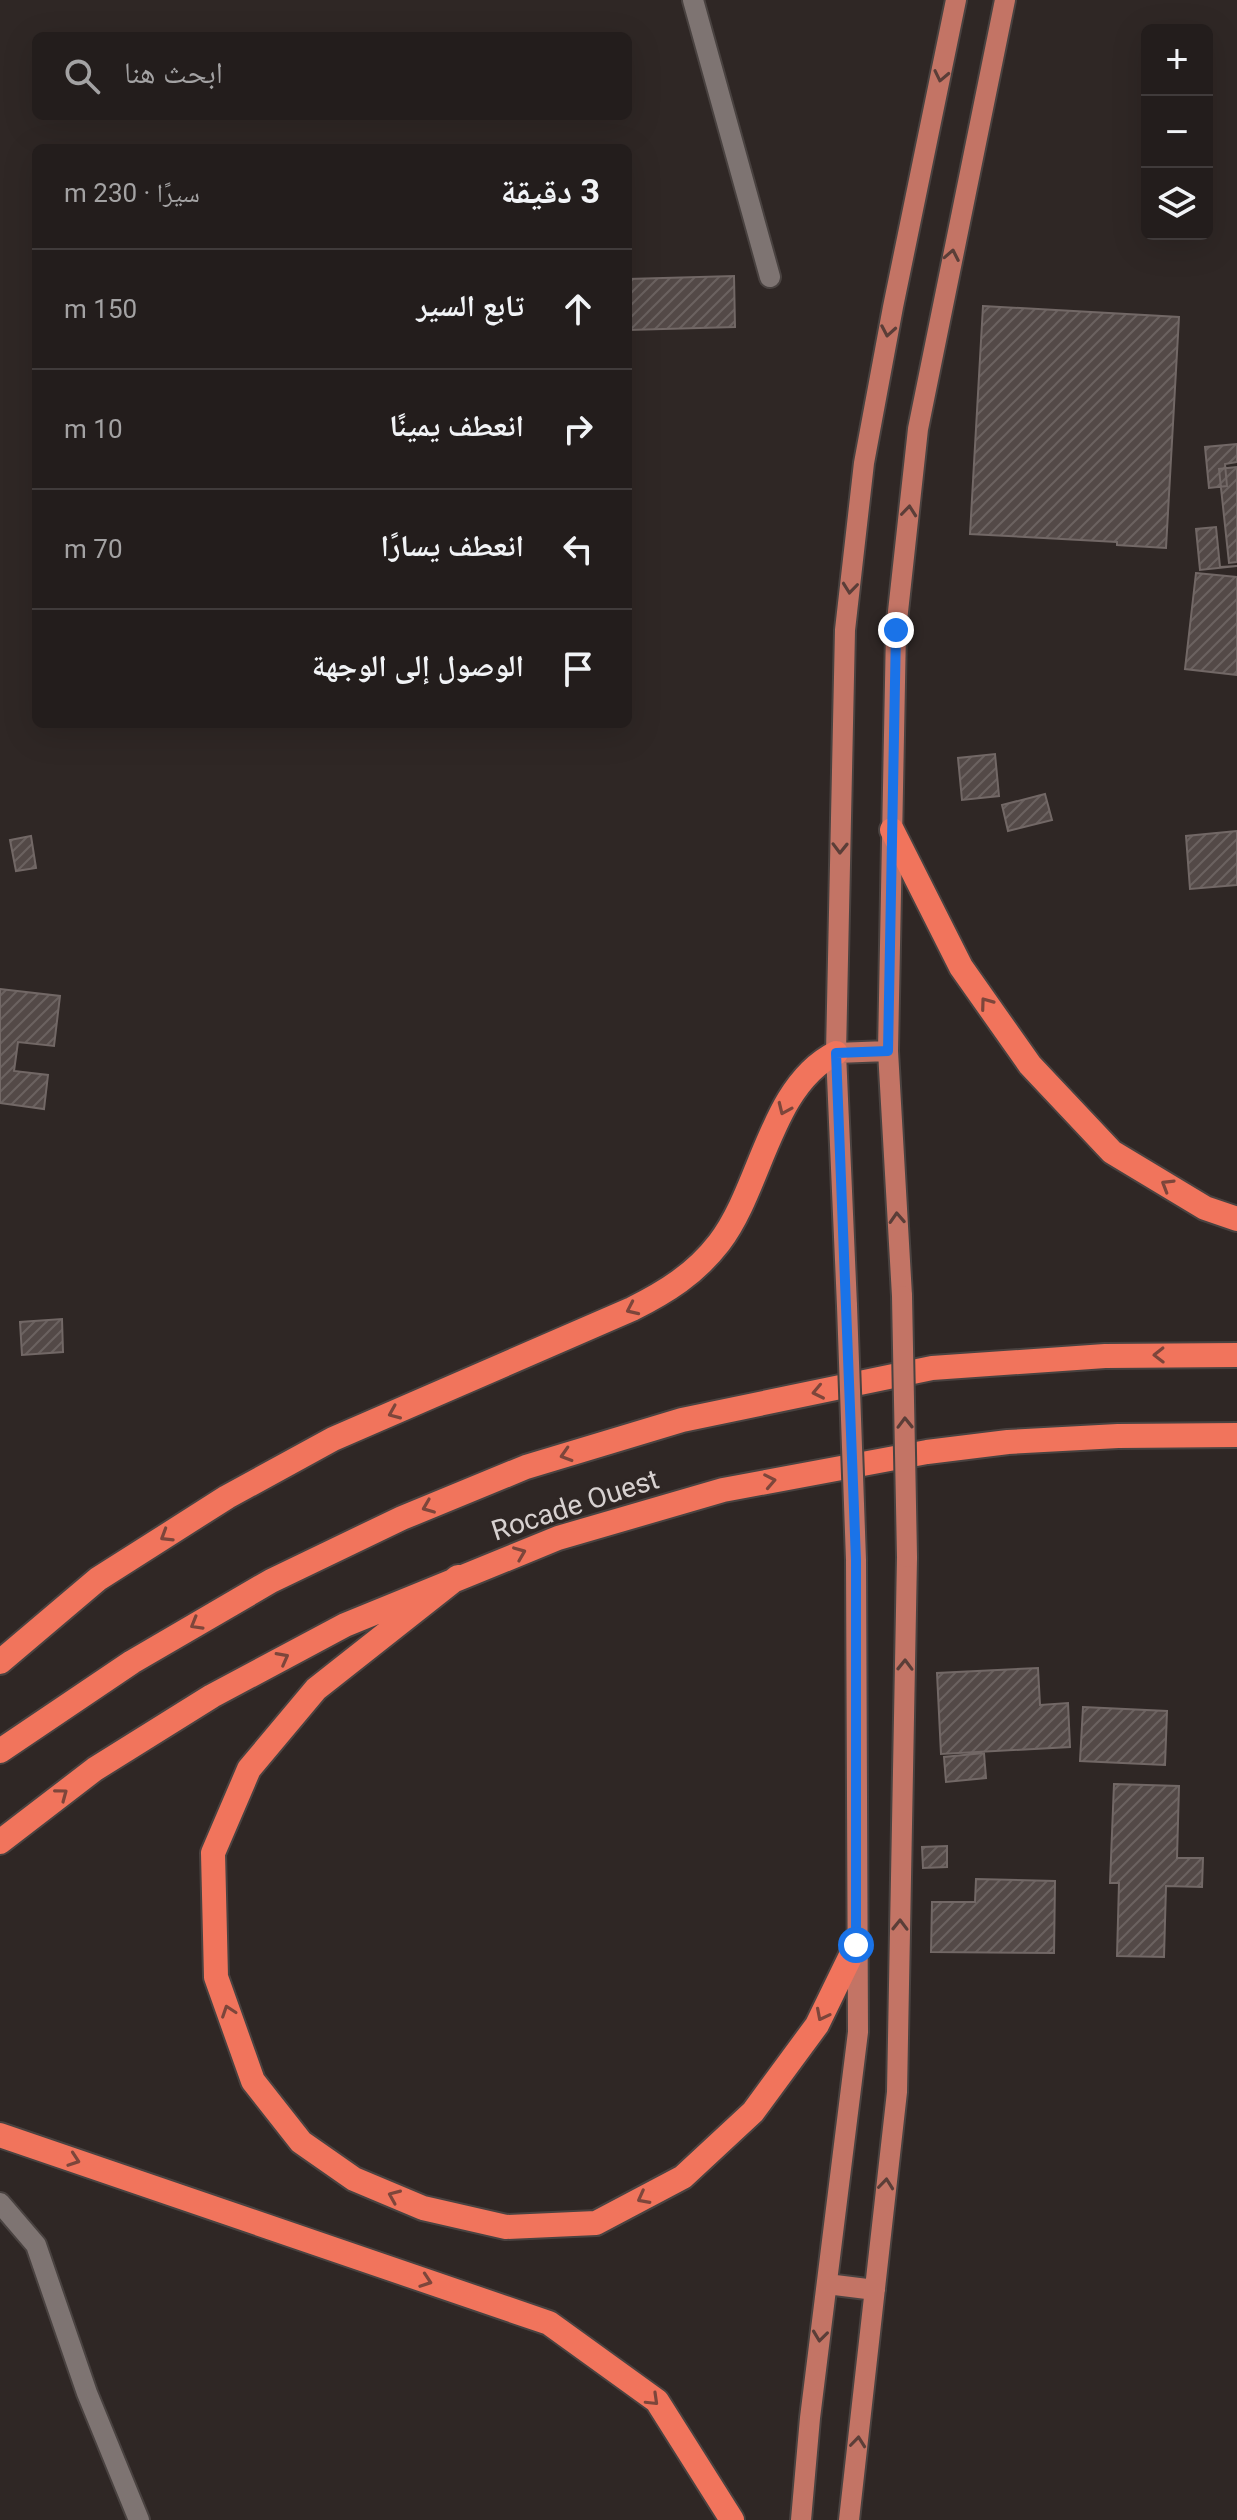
<!DOCTYPE html>
<html lang="ar">
<head>
<meta charset="utf-8">
<style>
	:root { --surface:#231d1c; --page:#2b2625; --text:#f1f3f6; --muted:#a3a2a3; --line:#403b3b }
	body { margin:0; font-family:Roboto,"Noto Naskh Arabic",sans-serif; background:var(--page); color:var(--text); direction:rtl }
	.controls { position:absolute; right:24px; top:24px; display:grid; overflow:hidden; border-radius:12px; box-shadow:0 8px 32px #0002 }
	.controls button { width:72px; height:72px; display:grid; place-items:center; padding:0; border:0; border-bottom:2px solid var(--line); background:var(--surface); color:var(--text); font:40px sans-serif }
	.stop { position:absolute; width:24px; height:24px; margin:-18px; border:6px solid #1a73e8; border-radius:50%; background:#fff }
	.stop.end { background:#1a73e8; border-color:#fff; box-shadow:0 2px 8px #0008 }
	.list { margin:0; padding:0; list-style:none }
	h2 { display:flex; justify-content:space-between; align-items:center; height:104px; margin:0; padding:0 32px; font-size:34px }
	h2 small { font-size:26px; font-weight:400; color:var(--muted) }
	.list li { display:grid; grid-template-columns:52px 1fr auto; gap:24px; align-items:center; box-sizing:border-box; height:120px; padding:0 32px; border-top:2px solid var(--line) }
	.list b { display:block; font-size:30px; white-space:nowrap }
	.list em { font-size:26px; font-style:normal; color:var(--muted) }
	.icon { flex:none; width:44px; height:44px; fill:none; stroke:currentColor; stroke-width:2; stroke-linecap:round; stroke-linejoin:round }
	.map { position:relative; flex:none; width:1237px; height:2520px; overflow:hidden; direction:ltr }
	.search { position:absolute; background:var(--surface); box-shadow:0 8px 32px #0002; left:32px; top:32px; width:600px; height:88px; display:flex; align-items:center; gap:20px; box-sizing:border-box; padding:0 28px; border-radius:12px; color:var(--muted); font-size:30px }
	.panel { position:absolute; background:var(--surface); box-shadow:0 8px 32px #0002; left:32px; top:144px; width:600px; height:584px; border-radius:12px; direction:rtl }
	.map>svg:first-child { display:block }
	.building { fill:url(#building-hatch); stroke:#726866; stroke-width:2 }
	.lines { fill:none; stroke-linecap:round; stroke-linejoin:round }
	.minor-casing { stroke:#494240; stroke-width:24 }
	.major-casing { stroke:#494240; stroke-width:24 }
	.highway-casing { stroke:#494240; stroke-width:28 }
	.minor { stroke:#7e7472; stroke-width:20 }
	.major { stroke:#c37465; stroke-width:20 }
	.highway { stroke:#f1745c; stroke-width:24 }
	.major-bridge-casing { stroke:#494240; stroke-width:24; stroke-linecap:butt }
	.major-bridge { stroke:#c37465; stroke-width:20 }
	.oneway { stroke:#5b3e38 }
	.oneway2 { stroke:#7d463b }
	.route { stroke:#1a73e8; stroke-width:10 }
	.labels { text-anchor:middle; dominant-baseline:central; stroke-width:6; stroke-linejoin:round; paint-order:stroke }
	.street-label { font-size:28px; fill:#d7d1d0; stroke:#2f2725 }
</style>
</head>
<body>
<div class="map">
<svg width="1237" height="2520" viewBox="0 0 1237 2520">
	<defs>
		<pattern id="building-hatch" width="6" height="6" patternUnits="userSpaceOnUse" patternTransform="scale(2)"><rect width="6" height="6" fill="#534947"/><path d="M-1 1l2-2M0 6l6-6M5 7l2-2" fill="none" stroke="#6b6260"/></pattern>
	</defs>
	<rect width="100%" height="100%" fill="#2f2725"/>
	<path class="building" d="M734,276L735,327L628,330V279Z
		M983,306L1179,317L1166,548L1117,545V542L970,534Z
		M1237,444V462L1225,464L1227,486L1209,488L1205,447Z
		M1237,467V562L1229,563L1219,469Z
		M1216,527L1220,567L1237,566L1200,570L1196,529Z
		M1196,573L1237,577V675L1185,669Z
		M995,754L999,796L962,800L958,758Z
		M1045,794L1052,820L1008,831L1002,805Z
		M1237,831V885L1190,889L1186,836Z
		M31,836L36,868L16,871L10,840Z
		M0,989L60,996L54,1046L18,1042L14,1071L48,1075L44,1109L0,1103Z
		M62,1319L63,1352L22,1355L20,1322Z
		M1038,1668L1040,1705L1068,1703L1070,1747L941,1754L937,1673Z
		M1083,1707L1167,1711L1165,1765L1080,1761Z
		M984,1753L986,1778L946,1782L944,1757Z
		M1114,1784L1179,1786L1177,1858H1203L1202,1887L1166,1886L1164,1957L1117,1956L1119,1883H1110Z
		M947,1846V1867L923,1868L922,1847Z
		M976,1879L1055,1881L1054,1953L931,1952L932,1902H975Z"/>
	<g class="lines">
		<defs>
			<path id="minor" d="M693,0L770,277
				M0,2203L36,2245L87,2393L139,2520"/>
			<path id="major" d="M836,1053L888,1051
				M902,1296L888,1051L896,630L918,429L1005,0
				M847,1306L836,1053L845,630L864,463L893,307L956,0
				M827,2284L875,2290
				M801,2520L810,2418L858,2032L856,1560
				M849,2520L897,2092L907,1557"/>
			<path id="highway" d="M892,830L961,967L1030,1065L1112,1152L1205,1208L1237,1219
				M458,1577L316,1689L249,1769L213,1853L216,1977L253,2081L301,2142L354,2179L423,2208L506,2227L596,2223L683,2177L753,2112L817,2025L856,1945
				M0,1662L98,1579L227,1497L333,1439L632,1309C666,1292 695,1274 719,1243C762,1187 770,1086 836,1053
				M0,1751L132,1662L271,1581L402,1518L526,1467L682,1420L932,1368L1105,1356L1237,1355
				M0,1842L95,1769L212,1696L345,1625L558,1538L723,1490L927,1452L1008,1442L1118,1436L1237,1435
				M0,2135L549,2323L657,2401L732,2520"/>
		</defs>
		<use href="#minor" class="minor-casing"/>
		<use href="#major" class="major-casing"/>
		<use href="#highway" class="highway-casing"/>
		<use href="#minor" class="minor"/>
		<use href="#major" class="major"/>
		<use href="#highway" class="highway"/>
		<defs>
			<path id="major-bridge" d="M902,1296L907,1557
				M847,1306L856,1560"/>
		</defs>
		<use href="#major-bridge" class="major-bridge-casing"/>
		<use href="#major-bridge" class="major-bridge"/>
	</g>
	<defs><path id="oneway-chevron" d="M-2-3.5L2.5 0L-2 3.5" fill="none" stroke-width="1.6" stroke-linecap="round" stroke-linejoin="round" transform="scale(2)"/></defs>
	<g class="oneway">
		<use href="#oneway-chevron" transform="translate(941 76) rotate(102)"/>
		<use href="#oneway-chevron" transform="translate(952 255) rotate(-79)"/>
		<use href="#oneway-chevron" transform="translate(888 331) rotate(100)"/>
		<use href="#oneway-chevron" transform="translate(909 511) rotate(-84)"/>
		<use href="#oneway-chevron" transform="translate(850 588) rotate(96)"/>
		<use href="#oneway-chevron" transform="translate(840 848) rotate(91)"/>
		<use href="#oneway-chevron" transform="translate(897 1218) rotate(-93)"/>
		<use href="#oneway-chevron" transform="translate(905 1423) rotate(-91)"/>
		<use href="#oneway-chevron" transform="translate(905 1665) rotate(-89)"/>
		<use href="#oneway-chevron" transform="translate(900 1925) rotate(-89)"/>
		<use href="#oneway-chevron" transform="translate(886 2184) rotate(-84)"/>
		<use href="#oneway-chevron" transform="translate(820 2336) rotate(97)"/>
		<use href="#oneway-chevron" transform="translate(858 2442) rotate(-84)"/>
	</g>
	<g class="oneway2">
		<use href="#oneway-chevron" transform="translate(986 1003) rotate(-126)"/>
		<use href="#oneway-chevron" transform="translate(784 1109) rotate(114)"/>
		<use href="#oneway-chevron" transform="translate(1167 1185) rotate(-149)"/>
		<use href="#oneway-chevron" transform="translate(632 1309) rotate(155)"/>
		<use href="#oneway-chevron" transform="translate(1159 1355) rotate(179)"/>
		<use href="#oneway-chevron" transform="translate(818 1392) rotate(168)"/>
		<use href="#oneway-chevron" transform="translate(394 1413) rotate(157)"/>
		<use href="#oneway-chevron" transform="translate(566 1455) rotate(163)"/>
		<use href="#oneway-chevron" transform="translate(770 1481) rotate(-11)"/>
		<use href="#oneway-chevron" transform="translate(428 1507) rotate(158)"/>
		<use href="#oneway-chevron" transform="translate(166 1536) rotate(148)"/>
		<use href="#oneway-chevron" transform="translate(520 1553) rotate(-22)"/>
		<use href="#oneway-chevron" transform="translate(196 1624) rotate(150)"/>
		<use href="#oneway-chevron" transform="translate(283 1658) rotate(-28)"/>
		<use href="#oneway-chevron" transform="translate(62 1794) rotate(-37)"/>
		<use href="#oneway-chevron" transform="translate(228 2011) rotate(-109)"/>
		<use href="#oneway-chevron" transform="translate(822 2015) rotate(117)"/>
		<use href="#oneway-chevron" transform="translate(74 2160) rotate(19)"/>
		<use href="#oneway-chevron" transform="translate(394 2196) rotate(-157)"/>
		<use href="#oneway-chevron" transform="translate(643 2198) rotate(152)"/>
		<use href="#oneway-chevron" transform="translate(426 2281) rotate(19)"/>
		<use href="#oneway-chevron" transform="translate(653 2400) rotate(44)"/>
	</g>
	<g class="lines">
		<path class="route" d="M856,1945V1560L836,1053L888,1051L896,630"/>
	</g>
	<g class="labels">
		<g class="street-label">
			<text transform="translate(575 1505) rotate(-18)">Rocade Ouest</text>
		</g>
	</g>
</svg>
<div class="controls">
<button>+</button>
<button>−</button>
<button><svg class="icon" aria-label="layers" viewBox="0 0 24 24"><path d="M12 4l9 5-9 5-9-5zM3 14l9 5 9-5"/></svg></button>
</div>
<div class="stop" style="left:856px;top:1945px"></div>
<div class="stop end" style="left:896px;top:630px"></div>
<div class="search"><svg class="icon" aria-label="search" viewBox="0 0 24 24"><circle cx="10" cy="10" r="6"/><path d="M15 15l6 6"/></svg>ابحث هنا</div>
<section class="panel">
<h2>3 دقيقة<small>سيرًا · 230 m</small></h2>
<ul class="list">
<li><svg class="icon" aria-label="ahead" viewBox="0 0 24 24"><path d="M12 20V5M6 11l6-6 6 6"/></svg><div><b>تابع السير</b></div><em>150 m</em></li>
<li><svg class="icon" aria-label="right" viewBox="0 0 24 24"><path d="M7 20v-9h11M14 6l5 5-5 5"/></svg><div><b>انعطف يمينًا</b></div><em>10 m</em></li>
<li><svg class="icon" aria-label="left" viewBox="0 0 24 24"><path d="M17 20v-9H6M10 6l-5 5 5 5"/></svg><div><b>انعطف يسارًا</b></div><em>70 m</em></li>
<li><svg class="icon" aria-label="arrive" viewBox="0 0 24 24"><path d="M6 21V4h12l-3 4 3 4H6"/></svg><div><b>الوصول إلى الوجهة</b></div></li>
</ul>
</section>
</div>
</body>
</html>
